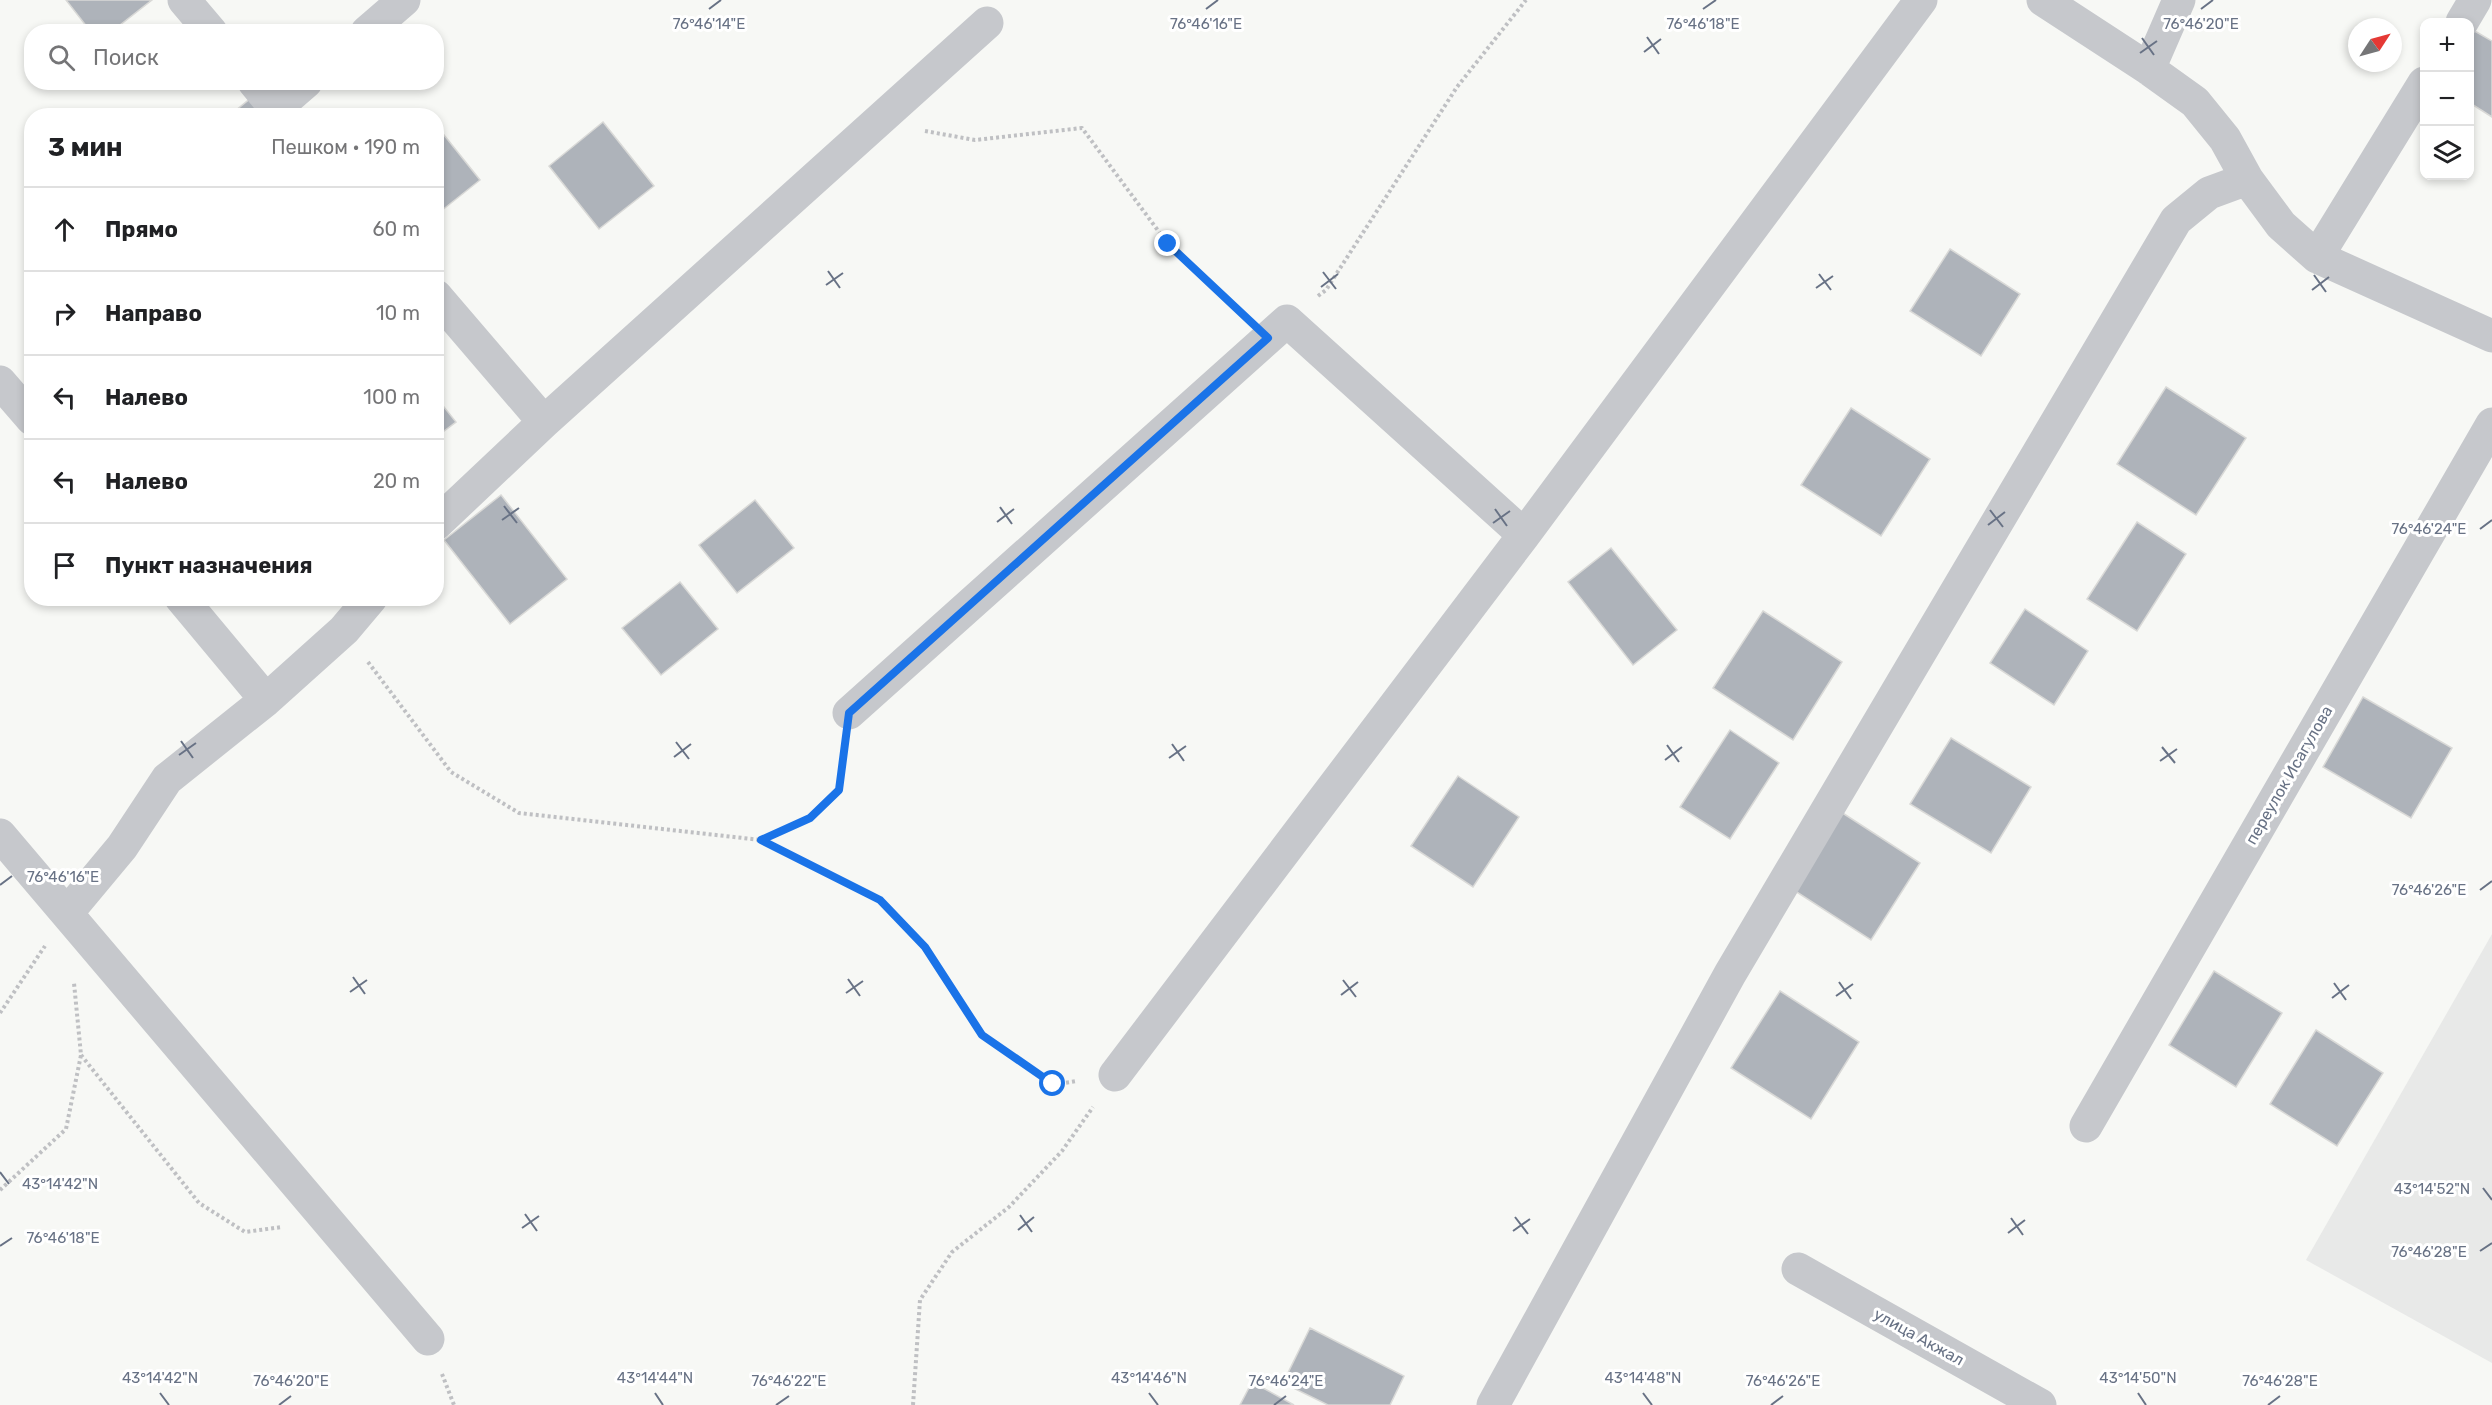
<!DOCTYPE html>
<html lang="ru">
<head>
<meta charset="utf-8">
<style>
	:root { --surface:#fff; --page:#f2f2f2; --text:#202124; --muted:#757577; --line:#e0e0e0 }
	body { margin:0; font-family:Rubik,sans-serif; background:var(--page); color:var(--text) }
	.controls { position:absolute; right:18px; top:18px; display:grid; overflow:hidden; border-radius:12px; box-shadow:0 3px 9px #0003 }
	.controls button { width:54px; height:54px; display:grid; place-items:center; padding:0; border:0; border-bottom:2px solid var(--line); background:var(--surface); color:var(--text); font:30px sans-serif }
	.compass { position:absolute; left:2348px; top:18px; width:54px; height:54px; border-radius:50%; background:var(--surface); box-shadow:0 3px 9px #0003; rotate:54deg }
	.stop { position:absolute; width:18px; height:18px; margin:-14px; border:4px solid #1a73e8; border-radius:50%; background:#fff }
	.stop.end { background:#1a73e8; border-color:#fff; box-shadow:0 2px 6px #0008 }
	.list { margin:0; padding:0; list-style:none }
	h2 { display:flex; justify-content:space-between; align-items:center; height:78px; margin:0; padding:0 24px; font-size:26px }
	h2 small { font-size:20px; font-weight:400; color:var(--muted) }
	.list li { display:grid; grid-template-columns:39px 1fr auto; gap:18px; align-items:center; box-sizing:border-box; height:84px; padding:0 24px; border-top:2px solid var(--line) }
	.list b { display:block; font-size:22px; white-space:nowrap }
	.list em { font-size:20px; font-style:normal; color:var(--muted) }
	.icon { flex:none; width:33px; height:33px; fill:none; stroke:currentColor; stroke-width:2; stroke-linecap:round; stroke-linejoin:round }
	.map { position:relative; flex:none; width:2492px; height:1405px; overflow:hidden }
	.search { position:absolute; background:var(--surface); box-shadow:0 3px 9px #0003; left:24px; top:24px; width:420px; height:66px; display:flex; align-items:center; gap:15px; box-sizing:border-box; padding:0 21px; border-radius:24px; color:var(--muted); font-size:22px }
	.panel { position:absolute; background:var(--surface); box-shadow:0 3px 9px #0003; left:24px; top:108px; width:420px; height:498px; border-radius:24px }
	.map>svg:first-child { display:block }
	.built { fill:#e8e9e8 }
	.building { fill:#aeb3ba; stroke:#d9d9d7; stroke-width:1.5 }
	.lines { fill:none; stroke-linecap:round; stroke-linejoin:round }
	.path { stroke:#bfc0c3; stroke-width:4; stroke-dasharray:3 3; stroke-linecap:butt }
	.street { stroke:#c6c8cc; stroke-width:33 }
	.route { stroke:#1a73e8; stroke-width:8 }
	.ticks { fill:none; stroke:#687285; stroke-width:2 }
	.labels { text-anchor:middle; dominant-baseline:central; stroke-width:6; stroke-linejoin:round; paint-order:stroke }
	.street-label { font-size:16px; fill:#687285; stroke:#fff }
	.ticks-label { font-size:15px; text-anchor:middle; fill:#687285; stroke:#fff; stroke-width:6; stroke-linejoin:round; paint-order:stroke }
</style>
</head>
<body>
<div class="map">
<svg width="2492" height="1405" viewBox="0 0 2492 1405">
	<rect width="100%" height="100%" fill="#f7f8f5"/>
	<path class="built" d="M2492,934V1363L2306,1260Z"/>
	<path class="building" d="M66,0H152L111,32H91Z
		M2473,30L2492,41V117L2470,103V36Z
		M258,92L276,116H229Z
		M603,122L654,186L599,229L549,166Z
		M436,125L480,180L436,215Z
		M1950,249L2020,294L1981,356L1910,311Z
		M2166,387L2246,438L2196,515L2117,464Z
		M436,397L456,422L436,437Z
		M1851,408L1930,459L1881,536L1801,485Z
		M501,495L567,579L510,624L444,540Z
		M755,500L794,548L737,593L699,545Z
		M2137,522L2186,554L2137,631L2087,599Z
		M1611,548L1677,630L1633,665L1568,582Z
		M680,582L718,629L661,675L622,628Z
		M2025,609L2088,651L2054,705L1990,663Z
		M1763,611L1842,662L1793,740L1713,688Z
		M2363,697L2452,748L2411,818L2323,767Z
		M1730,730L1779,763L1730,839L1680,807Z
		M1951,738L2031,787L1991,853L1910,804Z
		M1458,776L1519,817L1473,887L1411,846Z
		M1841,812L1920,863L1871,940L1792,889Z
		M2214,971L2282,1013L2236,1087L2169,1045Z
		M1780,991L1859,1042L1811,1119L1731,1068Z
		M2316,1030L2383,1073L2337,1146L2270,1104Z
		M1310,1328L1404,1376L1390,1405H1328L1283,1383Z
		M1252,1382L1294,1405H1240Z"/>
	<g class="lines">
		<path class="path" d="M925,131L975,140L1082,128L1168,244L1239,311
			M1318,296L1326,290L1457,87L1526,0
			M368,662L451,772L519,813L761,840L880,900L925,947L982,1035L1053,1085L1076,1081
			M761,840L810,818L839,790L844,750
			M0,1013L45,946
			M81,1055L199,1203L245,1232L282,1227
			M0,1190L66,1129L81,1055L74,983
			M442,1374L454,1405
			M913,1405L920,1300L952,1252L1009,1207L1062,1151L1093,1107"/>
		<path class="street" d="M184,0L211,32
			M2043,0L2149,69L2195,102L2225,139L2247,179L2281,225L2317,257L2492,336
			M2462,22L2475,0
			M367,32L404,0
			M2149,69L2179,0
			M254,82L282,116
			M276,108L306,82
			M2317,257L2424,83
			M436,296L544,422
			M0,382L32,419
			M436,524L544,422L987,23
			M181,598L266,700
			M849,713L1287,321L1524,535
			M0,835L428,1339
			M67,913L122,847L167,779L266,700L344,630L371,598
			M1115,1075L1524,535L1921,0
			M2086,1126L2492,424
			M1798,1269L2040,1405
			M1493,1405L1730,974L2176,220L2209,193L2247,179"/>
	</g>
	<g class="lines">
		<path class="route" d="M1053,1084L982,1035L925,947L880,900L761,840L810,818L839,790L849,713L1268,338L1168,244"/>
	</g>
	<path class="ticks" d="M709,9L721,0M1206,9L1218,0M1703,9L1716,0M2201,9L2213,0M1647,37L1659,54M2142,38L2154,55M1644,52L1661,39M2140,53L2157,41M828,271L840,288M1323,272L1336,289M1819,274L1831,290M2314,275L2326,292M826,285L843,273M1321,287L1338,274M1816,288L1833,276M2312,290L2329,277M504,506L517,523M1000,507L1012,524M1495,509L1507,526M1990,510L2003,527M502,520L519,508M997,522L1014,509M1493,523L1510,511M1988,525L2005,512M2480,529L2492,520M181,741L193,758M676,742L689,759M1172,744L1184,761M1667,745L1679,762M2162,747L2175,763M179,755L196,743M674,757L691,744M1169,758L1186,746M1665,760L1682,747M2160,761L2177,749M0,885L12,876M2480,890L2492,881M353,977L365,994M848,979L860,996M1343,980L1356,997M1839,982L1851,999M2334,983L2346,1000M350,992L367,980M846,993L863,981M1341,995L1358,982M1836,996L1853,984M2332,998L2349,985M0,1172L9,1184M2483,1188L2492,1200M525,1214L537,1231M1020,1215L1032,1232M1515,1217L1528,1234M2011,1218L2023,1235M522,1228L539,1216M1018,1230L1034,1217M1513,1231L1530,1219M2008,1233L2025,1220M0,1246L12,1238M2480,1251L2492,1243M160,1393L169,1405M655,1393L663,1405M1149,1393L1158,1405M1643,1393L1652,1405M2138,1393L2146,1405M279,1405L291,1396M776,1405L789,1396M1274,1405L1286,1396M1771,1405L1783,1396M2268,1405L2280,1396"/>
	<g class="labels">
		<g class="street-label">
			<text transform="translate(2289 775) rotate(-60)">переулок Исагулова</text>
			<text transform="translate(1919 1337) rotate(29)">улица Акжал</text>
		</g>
	</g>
	<g class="ticks-label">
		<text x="709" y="29">76°46'14"E</text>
		<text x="1206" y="29">76°46'16"E</text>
		<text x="1703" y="29">76°46'18"E</text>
		<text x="2201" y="29">76°46'20"E</text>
		<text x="2429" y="534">76°46'24"E</text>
		<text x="63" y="882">76°46'16"E</text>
		<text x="2429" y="895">76°46'26"E</text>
		<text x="60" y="1189">43°14'42"N</text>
		<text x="2432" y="1194">43°14'52"N</text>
		<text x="63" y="1243">76°46'18"E</text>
		<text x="2429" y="1257">76°46'28"E</text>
		<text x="160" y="1383">43°14'42"N</text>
		<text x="655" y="1383">43°14'44"N</text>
		<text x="1149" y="1383">43°14'46"N</text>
		<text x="1643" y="1383">43°14'48"N</text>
		<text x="2138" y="1383">43°14'50"N</text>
		<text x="291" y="1386">76°46'20"E</text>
		<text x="789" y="1386">76°46'22"E</text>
		<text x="1286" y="1386">76°46'24"E</text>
		<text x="1783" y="1386">76°46'26"E</text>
		<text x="2280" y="1386">76°46'28"E</text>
	</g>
</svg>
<div class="controls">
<button>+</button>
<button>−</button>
<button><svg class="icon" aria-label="layers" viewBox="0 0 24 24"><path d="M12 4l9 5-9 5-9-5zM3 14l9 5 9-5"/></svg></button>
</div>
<svg class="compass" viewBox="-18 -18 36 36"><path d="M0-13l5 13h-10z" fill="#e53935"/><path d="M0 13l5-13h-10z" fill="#757577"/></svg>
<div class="stop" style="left:1053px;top:1084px"></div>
<div class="stop end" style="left:1168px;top:244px"></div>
<div class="search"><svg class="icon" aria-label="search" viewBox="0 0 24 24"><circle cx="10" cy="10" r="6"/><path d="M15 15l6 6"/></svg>Поиск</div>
<section class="panel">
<h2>3 мин<small>Пешком · 190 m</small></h2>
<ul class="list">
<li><svg class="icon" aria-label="ahead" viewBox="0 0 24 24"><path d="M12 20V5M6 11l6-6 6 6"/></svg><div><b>Прямо</b></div><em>60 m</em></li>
<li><svg class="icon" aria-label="right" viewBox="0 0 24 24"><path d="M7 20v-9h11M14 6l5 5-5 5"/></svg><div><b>Направо</b></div><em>10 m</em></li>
<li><svg class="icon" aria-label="left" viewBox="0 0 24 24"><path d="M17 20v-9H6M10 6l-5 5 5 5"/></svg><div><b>Налево</b></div><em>100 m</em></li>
<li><svg class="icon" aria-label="left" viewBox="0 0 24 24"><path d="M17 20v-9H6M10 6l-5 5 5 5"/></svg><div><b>Налево</b></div><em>20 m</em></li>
<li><svg class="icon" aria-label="arrive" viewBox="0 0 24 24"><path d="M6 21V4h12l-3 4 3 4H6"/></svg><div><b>Пункт назначения</b></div></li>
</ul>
</section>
</div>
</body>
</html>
